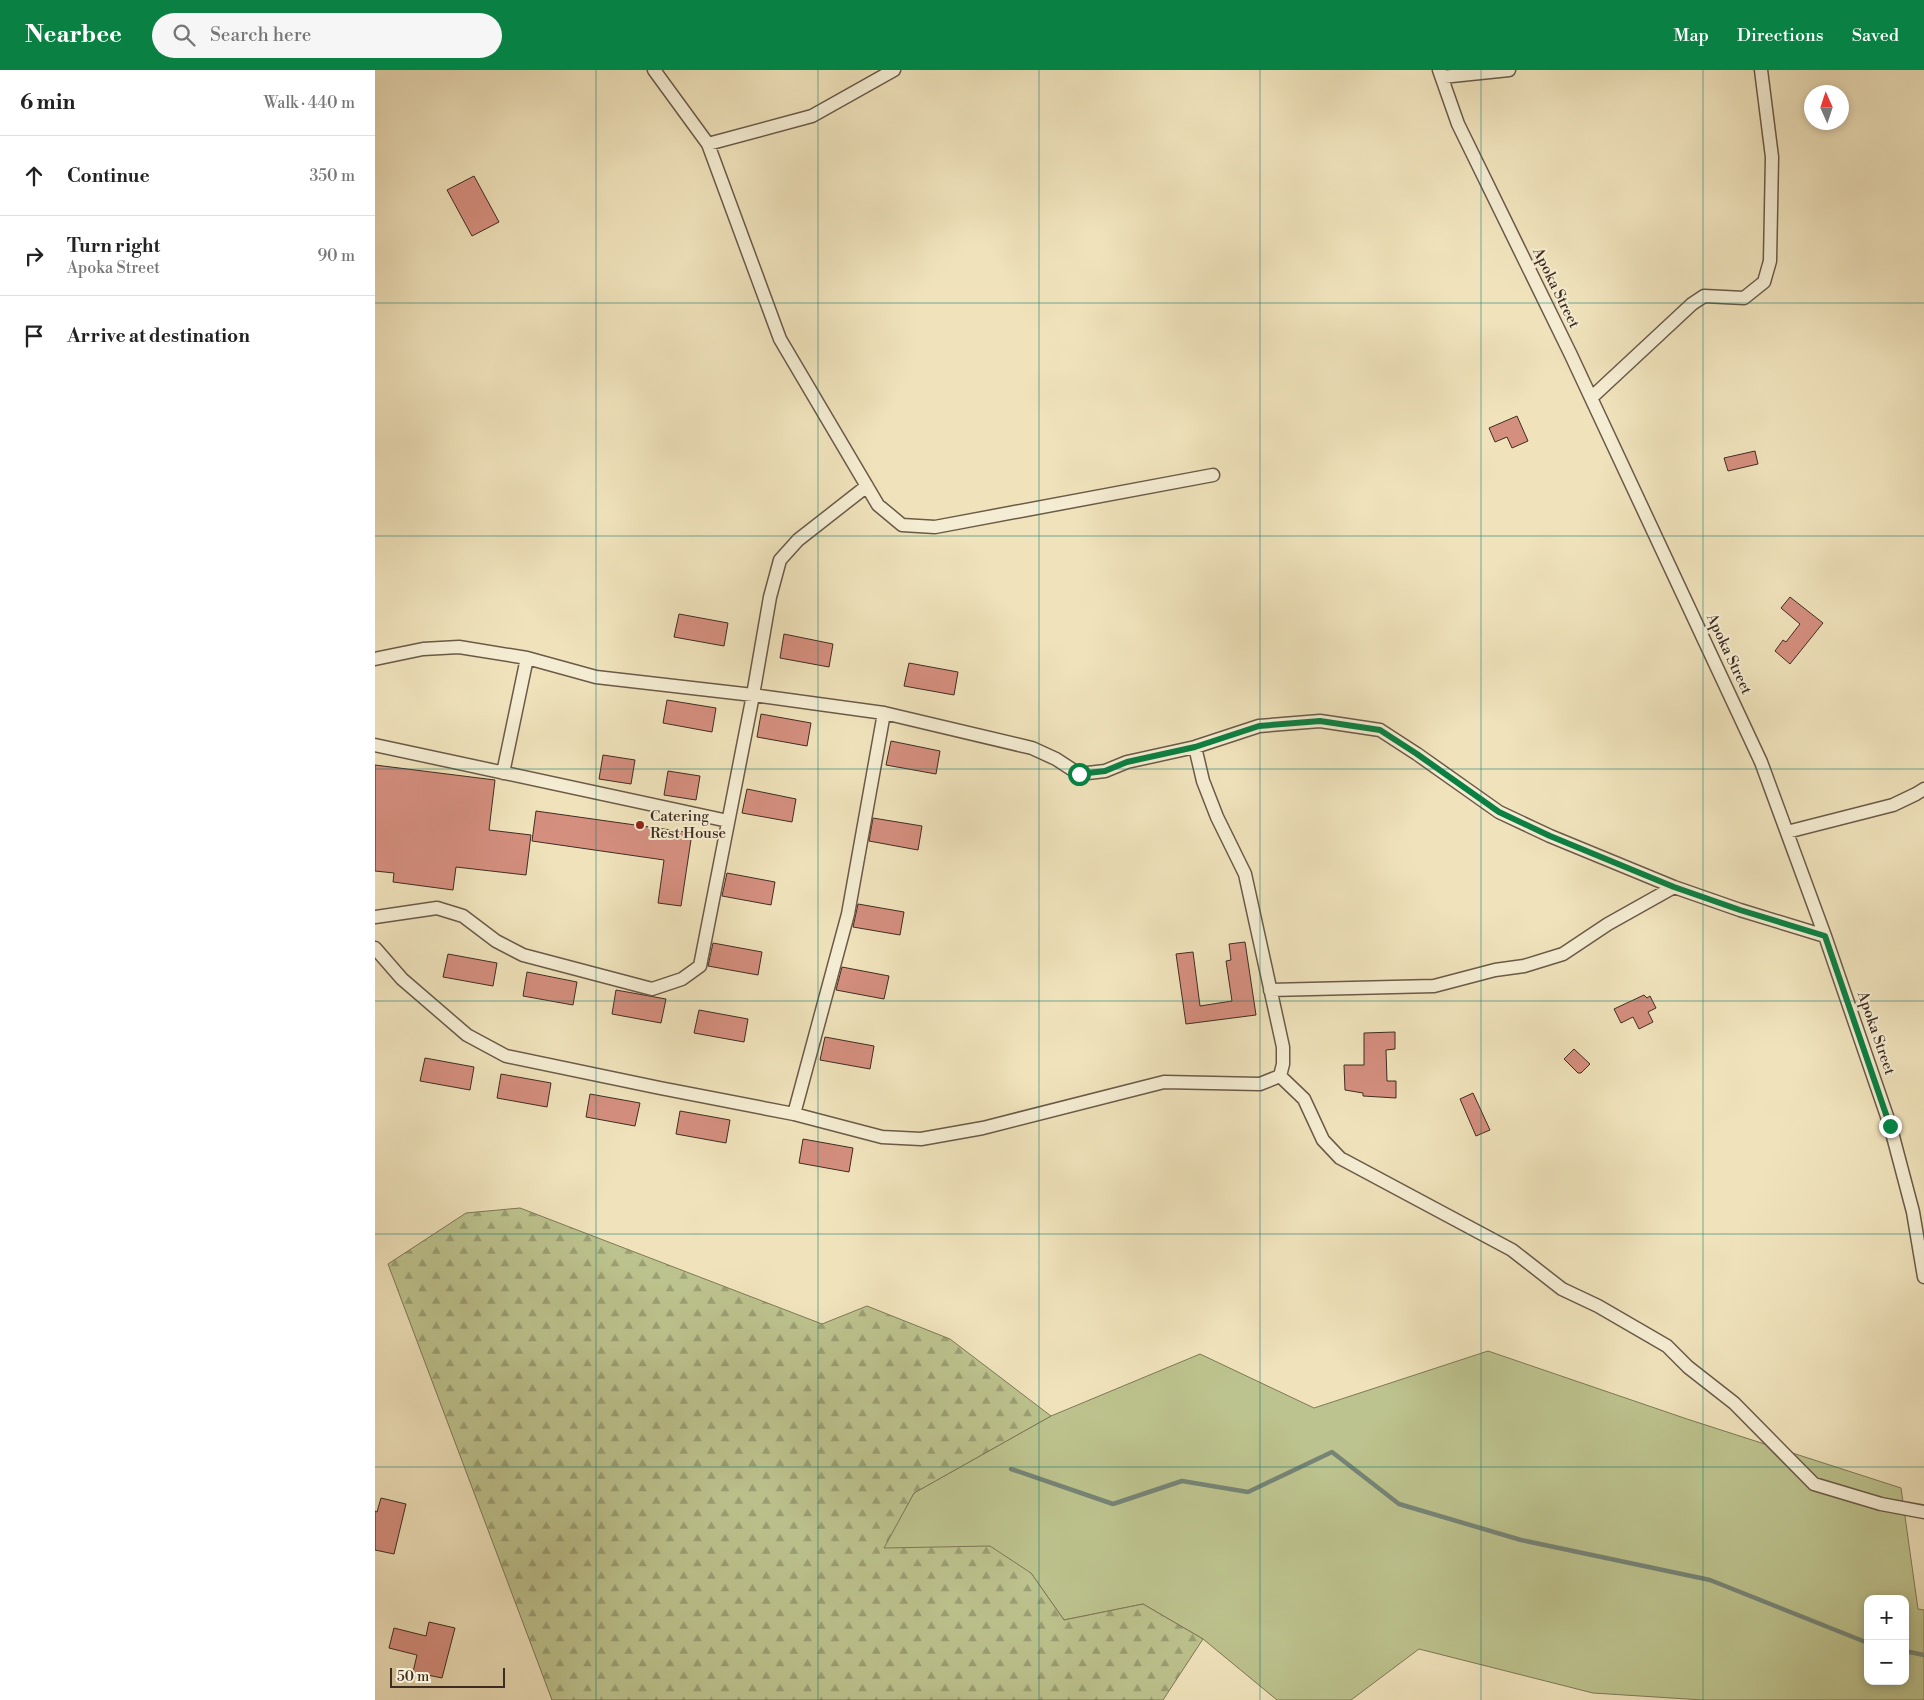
<!DOCTYPE html>
<html lang="en">
<head>
<meta charset="utf-8">
<style>
	:root { --surface:#fff; --page:#f6f6f6; --text:#222; --muted:#767676; --line:#e0e0e0; --accent:#0b8043 }
	body { margin:0; font-family:"Libre Bodoni",serif; background:var(--page); color:var(--text) }
	.controls { position:absolute; right:15px; bottom:15px; display:grid; overflow:hidden; border-radius:10px; box-shadow:0 2px 8px #0003 }
	.controls button { width:45px; height:45px; display:grid; place-items:center; padding:0; border:0; border-bottom:1px solid var(--line); background:var(--surface); color:var(--text); font:25px sans-serif }
	.compass { position:absolute; left:1429px; top:15px; width:45px; height:45px; border-radius:50%; background:var(--surface); box-shadow:0 2px 8px #0003; rotate:357deg }
	.scale { position:absolute; left:15px; bottom:12px; width:115px; box-sizing:border-box; padding-left:5px; border:2px solid #3f2c21; border-top:0; font-size:14px; line-height:18px; white-space:nowrap; color:#3f2c21; -webkit-text-stroke:4px #f5edd3; paint-order:stroke }
	.stop { position:absolute; width:15px; height:15px; margin:-11px; border:4px solid #0b8043; border-radius:50%; background:#fff }
	.stop.end { background:#0b8043; border-color:#fff; box-shadow:0 1px 5px #0008 }
	.list { margin:0; padding:0; list-style:none }
	h2 { display:flex; justify-content:space-between; align-items:center; height:65px; margin:0; padding:0 20px; font-size:21px }
	h2 small { font-size:16px; font-weight:400; color:var(--muted) }
	.list li { display:grid; grid-template-columns:32px 1fr auto; gap:15px; align-items:center; box-sizing:border-box; height:80px; padding:0 20px; border-top:1px solid var(--line) }
	.list b { display:block; font-size:19px; white-space:nowrap }
	.list p { margin:0; font-size:16px; white-space:nowrap; color:var(--muted) }
	.list em { font-size:16px; font-style:normal; color:var(--muted) }
	.icon { flex:none; width:28px; height:28px; fill:none; stroke:currentColor; stroke-width:2; stroke-linecap:round; stroke-linejoin:round }
	.map { position:relative; flex:none; width:1549px; height:1630px; overflow:hidden }
	header { display:flex; align-items:center; gap:30px; box-sizing:border-box; height:70px; padding:0 25px; background:var(--accent); color:#fff }
	header strong { font-size:24px }
	nav { display:flex; gap:28px; margin-inline-start:auto; font-size:18px }
	.search { width:350px; height:45px; background:var(--page); display:flex; align-items:center; gap:12px; box-sizing:border-box; padding:0 18px; border-radius:28px; color:var(--muted); font-size:19px }
	main { display:flex }
	aside { flex:1; background:var(--surface) }
	.map>svg:first-child { display:block }
	.grass { fill:#bdc38e; stroke:#7e7858; fill-rule:evenodd }
	.forest { fill:url(#forest-firs); stroke:#7e7858 }
	.lines { fill:none; stroke-linecap:round; stroke-linejoin:round }
	.stream { stroke:#768476; stroke-width:4.5 }
	.building { fill:#d58f7f; stroke:#3f2c21 }
	.minor-casing { stroke:#6b5a48; stroke-width:15 }
	.minor { stroke:#f5edd3; stroke-width:12 }
	.route { stroke:#0b8043; stroke-width:6 }
	.grid { fill:none; stroke:#0f766e; stroke-width:1; stroke-opacity:0.55 }
	.poi-dot { fill:#8f2418; stroke:#f5edd3; stroke-width:2 }
	.labels { text-anchor:middle; dominant-baseline:central; stroke-width:4; stroke-linejoin:round; paint-order:stroke }
	.street-label { font-size:15px; fill:#3f2c21; stroke:#f5edd3 }
	.poi-label { font-size:15px; fill:#3f2c21; stroke:#f5edd3; text-anchor:start }
</style>
</head>
<body>
<header>
<strong>Nearbee</strong>
<div class="search"><svg class="icon" aria-label="search" viewBox="0 0 24 24"><circle cx="10" cy="10" r="6"/><path d="M15 15l6 6"/></svg>Search here</div>
<nav><a>Map</a><a>Directions</a><a>Saved</a></nav>
</header>
<main>
<aside>
<h2>6 min<small>Walk · 440 m</small></h2>
<ul class="list">
<li><svg class="icon" aria-label="ahead" viewBox="0 0 24 24"><path d="M12 20V5M6 11l6-6 6 6"/></svg><div><b>Continue</b></div><em>350 m</em></li>
<li><svg class="icon" aria-label="right" viewBox="0 0 24 24"><path d="M7 20v-9h11M14 6l5 5-5 5"/></svg><div><b>Turn right</b><p>Apoka Street</p></div><em>90 m</em></li>
<li><svg class="icon" aria-label="arrive" viewBox="0 0 24 24"><path d="M6 21V4h12l-3 4 3 4H6"/></svg><div><b>Arrive at destination</b></div></li>
</ul>
</aside>
<div class="map">
<svg width="1549" height="1630" viewBox="0 0 1549 1630">
	<defs>
		<pattern id="forest-firs" width="22" height="20" patternUnits="userSpaceOnUse" patternTransform="scale(1.25)"><rect width="22" height="20" fill="#bdc38e"/><path d="M5 1l3.5 6h-7zM16 11l3.5 6h-7z" fill="#9b9f74"/></pattern>
	</defs>
	<rect width="100%" height="100%" fill="#f0e3bc"/>
	<filter id="stains"><feTurbulence type="fractalNoise" baseFrequency=".004" numOctaves="4"/><feColorMatrix values="0 0 0 0 .2 0 0 0 0 .09 0 0 0 0 .02 0 0 0 .5 -.17"/></filter>
	<radialGradient id="worn" r=".72"><stop offset=".6" stop-color="#630" stop-opacity="0"/><stop offset="1" stop-color="#630" stop-opacity=".3"/></radialGradient>
	<path class="grass" d="M1113,1281L1312,1349L1526,1418L1543,1539L1549,1540V1630H1328L1218,1623L1044,1579L976,1630H902L828,1569L768,1534L689,1550L656,1503L508,1478L539,1423L676,1346L825,1284L939,1338ZM1493,1529H1530V1611H1493Z"/>
	<path class="forest" d="M145,1138L447,1254L492,1236L575,1269L676,1346L539,1423L509,1478L615,1476L656,1503L689,1550L768,1534L828,1569L788,1630H177L13,1194L91,1143Z"/>
	<g class="lines">
		<path class="stream" d="M636,1399L738,1434L807,1411L873,1422L957,1382L1024,1434L1146,1470L1335,1510L1493,1573
			M1530,1581L1549,1585"/>
	</g>
	<path class="building" d="M99,106L124,152L97,166L72,120Z
		M1142,346L1153,371L1137,378L1132,367L1120,372L1114,358Z
		M1380,381L1383,394L1353,401L1349,388Z
		M1415,527L1448,553L1415,594L1400,581L1408,570L1411,572L1425,554L1406,538Z
		M304,544L353,553L349,576L299,567Z
		M409,564L458,574L454,597L405,588Z
		M534,593L583,602L579,625L529,616Z
		M292,630L341,638L337,662L288,653Z
		M386,644L436,653L432,676L382,667Z
		M516,671L565,681L561,704L511,695Z
		M228,685L260,690L256,714L224,709Z
		M0,695L120,710L114,760L156,765L151,805L81,797L78,820L18,812L19,803L0,801Z
		M293,701L325,706L321,730L289,725Z
		M372,719L421,729L417,752L367,743Z
		M161,741L317,763L306,836L283,833L289,790L157,771Z
		M498,748L547,756L543,780L494,771Z
		M352,803L400,812L396,835L347,826Z
		M483,834L529,842L525,865L478,857Z
		M870,872L881,945L811,954L801,884L818,882L825,936L857,931L851,891L856,890L854,874Z
		M338,873L387,882L383,905L333,896Z
		M73,884L122,893L118,916L68,907Z
		M467,897L514,906L509,929L461,920Z
		M152,902L202,912L198,935L148,926Z
		M241,920L291,929L286,953L237,944Z
		M1269,925L1272,928L1275,926L1281,938L1273,942L1278,952L1264,959L1258,947L1246,953L1239,939Z
		M324,940L373,949L369,972L319,963Z
		M1020,962V979L1011,980L1012,1011H1021V1028L988,1026V1023L970,1020L969,995H989V963Z
		M450,967L499,976L495,999L445,990Z
		M1199,979L1215,994L1206,1003H1203L1189,989Z
		M50,988L99,997L95,1020L45,1011Z
		M126,1004L176,1013L172,1037L122,1028Z
		M1098,1023L1115,1060L1101,1066L1085,1029Z
		M215,1024L265,1033L260,1056L211,1047Z
		M305,1041L355,1050L351,1073L301,1064Z
		M428,1069L478,1078L474,1102L424,1093Z
		M6,1428L31,1434L19,1484L0,1480V1441L2,1442Z
		M54,1552L80,1558L67,1608L38,1602L42,1585L14,1578L19,1558L51,1566Z"/>
	<g class="lines">
		<defs>
			<path id="minor" d="M279,0L333,74L405,269L503,435L527,455L560,457L838,405
				M1064,0L1083,54L1195,283L1386,692L1450,866L1515,1055L1538,1142L1549,1207
				M1067,7L1134,0
				M333,74L437,46L519,0
				M1216,328L1317,234L1329,226L1369,228L1389,212L1395,191L1397,87L1386,0
				M0,589L48,579L84,577L152,588L221,607L378,625L509,643L657,678L681,689L704,704L730,701L752,692L820,677L884,656L945,651L1005,660L1042,684L1124,742L1175,766L1299,817L1365,840L1450,866
				M0,675L353,751
				M820,677L828,711L842,747L870,804L908,977V994L905,1006
				M128,703L152,588
				M1412,762L1518,735L1541,724L1549,719
				M0,847L62,838L88,846L121,871L148,885L277,919L307,909L325,896L378,625L395,527L405,490L423,470L492,416
				M0,878L27,909L92,965L131,986L285,1018L419,1044L507,1067L546,1069L608,1058L789,1012L885,1014L905,1006
				M895,920L1059,916L1120,900L1149,896L1188,884L1233,854L1299,817
				M905,1006L929,1029L948,1070L965,1088L1137,1180L1187,1219L1223,1236L1292,1276L1313,1297L1359,1333L1439,1414L1506,1434L1549,1442
				M419,1044L473,844L509,643"/>
		</defs>
		<use href="#minor" class="minor-casing"/>
		<use href="#minor" class="minor"/>
	</g>
	<g class="lines">
		<path class="route" d="M704,704L730,701L752,692L820,677L884,656L945,651L1005,660L1042,684L1124,742L1175,766L1299,817L1365,840L1450,866L1515,1056"/>
	</g>
	<path class="grid" d="M221,0V1630M443,0V1630M664,0V1630M885,0V1630M1106,0V1630M1328,0V1630M0,233H1549M0,466H1549M0,699H1549M0,931H1549M0,1164H1549M0,1397H1549"/>
	<circle class="poi-dot" cx="265" cy="755" r="5"/>
	<g class="labels">
		<g class="street-label">
			<text transform="translate(1181 218) rotate(64)">Apoka Street</text>
			<text transform="translate(1354 584) rotate(65)">Apoka Street</text>
			<text transform="translate(1501 963) rotate(71)">Apoka Street</text>
		</g>
		<g class="poi-label">
			<text x="275" y="746">Catering<tspan x="275" dy="17">Rest House</tspan></text>
		</g>
	</g>
	<rect width="100%" height="100%" filter="url(#stains)"/>
	<rect width="100%" height="100%" fill="url(#worn)"/>
</svg>
<div class="controls">
<button>+</button>
<button>−</button>
</div>
<svg class="compass" viewBox="-18 -18 36 36"><path d="M0-13l5 13h-10z" fill="#e53935"/><path d="M0 13l5-13h-10z" fill="#767676"/></svg>
<div class="scale">50 m</div>
<div class="stop" style="left:704px;top:704px"></div>
<div class="stop end" style="left:1515px;top:1056px"></div>
</div>
</main>
</body>
</html>
